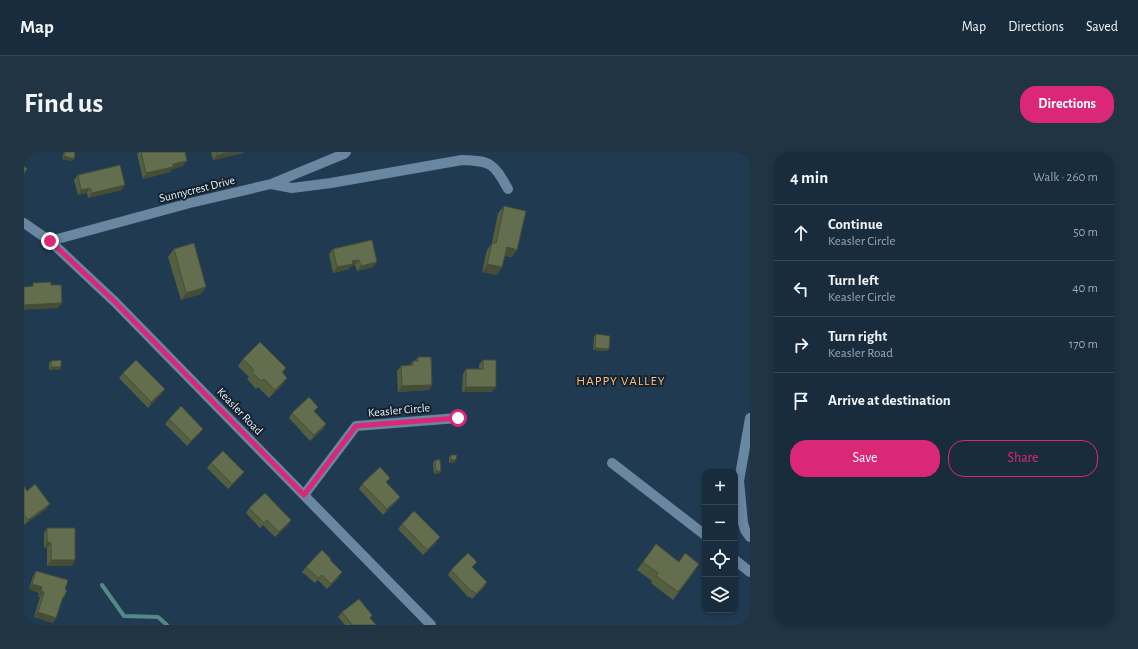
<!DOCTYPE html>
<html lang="en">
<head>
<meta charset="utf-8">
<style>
	:root { --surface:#182c3d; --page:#213444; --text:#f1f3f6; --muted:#9fa7b0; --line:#364857; --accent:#db2777 }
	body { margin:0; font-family:"Alegreya Sans",sans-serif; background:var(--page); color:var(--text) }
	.controls { position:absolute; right:12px; bottom:12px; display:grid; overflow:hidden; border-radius:8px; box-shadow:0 2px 6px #0003 }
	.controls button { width:36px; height:36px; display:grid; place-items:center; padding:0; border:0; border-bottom:1px solid var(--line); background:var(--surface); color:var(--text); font:20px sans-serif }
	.stop { position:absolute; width:12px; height:12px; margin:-9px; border:3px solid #db2777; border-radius:50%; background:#fff }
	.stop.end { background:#db2777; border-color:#fff; box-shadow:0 1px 4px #0008 }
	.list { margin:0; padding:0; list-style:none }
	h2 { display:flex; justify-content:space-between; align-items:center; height:52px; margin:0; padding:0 16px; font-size:17px }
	h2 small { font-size:13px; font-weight:400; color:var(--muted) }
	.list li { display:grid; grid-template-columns:26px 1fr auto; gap:12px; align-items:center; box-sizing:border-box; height:56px; padding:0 16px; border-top:1px solid var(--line) }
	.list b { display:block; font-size:15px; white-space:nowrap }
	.list p { margin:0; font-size:13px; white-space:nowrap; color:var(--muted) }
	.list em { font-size:13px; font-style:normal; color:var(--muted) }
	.actions { display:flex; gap:8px; padding:12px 16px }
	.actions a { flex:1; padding:9px 0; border:1px solid var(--accent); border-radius:16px; text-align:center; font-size:14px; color:var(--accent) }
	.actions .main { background:var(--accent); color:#fff }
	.icon { flex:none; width:22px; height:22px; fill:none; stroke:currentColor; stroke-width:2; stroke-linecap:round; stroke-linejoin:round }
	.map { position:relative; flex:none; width:726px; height:473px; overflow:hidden; border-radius:16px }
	header { display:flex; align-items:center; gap:24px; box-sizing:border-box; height:56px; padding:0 20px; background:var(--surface); border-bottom:1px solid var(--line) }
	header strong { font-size:19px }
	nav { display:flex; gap:22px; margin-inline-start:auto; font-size:14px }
	.intro { display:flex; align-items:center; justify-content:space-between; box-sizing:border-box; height:96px; padding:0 24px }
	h1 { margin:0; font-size:28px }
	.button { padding:10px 18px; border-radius:16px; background:var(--accent); color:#fff; font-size:14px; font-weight:700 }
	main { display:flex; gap:24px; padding:0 24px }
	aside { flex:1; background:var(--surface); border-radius:16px; box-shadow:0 2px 6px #0003 }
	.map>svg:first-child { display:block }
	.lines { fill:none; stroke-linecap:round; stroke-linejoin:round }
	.stream { stroke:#538a89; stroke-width:4 }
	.minor { stroke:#6987a0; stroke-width:10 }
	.wall { fill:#545f42 }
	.shaded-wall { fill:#454d36 }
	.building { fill:#626e4d; stroke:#454d36 }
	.route { stroke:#db2777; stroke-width:5 }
	.labels { text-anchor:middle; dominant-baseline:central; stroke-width:4; stroke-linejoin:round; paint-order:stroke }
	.street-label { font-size:12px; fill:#e0f0fe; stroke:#15212b }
	.neighbourhood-label { font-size:13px; letter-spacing:1px; fill:#fbbf86; stroke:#15212b }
</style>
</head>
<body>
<header>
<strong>Map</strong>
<nav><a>Map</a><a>Directions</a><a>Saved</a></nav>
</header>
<div class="intro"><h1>Find us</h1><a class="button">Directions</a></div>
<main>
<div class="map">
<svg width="726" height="473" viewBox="0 0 726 473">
	<rect width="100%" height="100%" fill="#203b51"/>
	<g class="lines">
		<path class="stream" d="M78,433L100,464L134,465L143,473"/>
		<path class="minor" d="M247,32L268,36L307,31L438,8C468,9 469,11 484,37
			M0,71L26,89L91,150L407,473
			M26,89L166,51L247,32L320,2L322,0
			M726,266L715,329L719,371L721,378L726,385
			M588,311L681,383
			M280,343L332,274L434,266
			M711,408L726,420"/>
	</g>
	<path class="wall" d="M40,0H51L50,7L48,9L38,7Z
		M115,0H161L159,14L148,17L146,20L119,27L113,2Z
		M187,0H220L219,1L189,8Z
		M54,23L98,38L64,46L63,41L54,43L50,28Z
		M480,54L488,105L481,104L473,123L458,120L463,98L468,91L474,61Z
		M348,88L349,115L333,119L331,113L327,114L325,117L309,121L305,102L309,97Z
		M150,97L177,142L157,148L144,105Z
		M572,182L583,199L569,198L570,185Z
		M394,205L408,233L405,238L374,240L373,219L377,214L386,213L389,209H391Z
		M219,207L262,216L259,221L258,233L245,246L234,235L232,237L223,227L225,225L214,214Z
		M459,208L468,240H438L439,222L442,217H455V213Z
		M27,209L37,215L35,218H25V211Z
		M99,221L137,242L124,256L95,226Z
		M291,260L302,272L299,277L286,289L265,266L268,261Z
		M145,267L179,277L175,282L163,294L141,272Z
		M427,303L430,311H425V305Z
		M411,308L416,321L410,322L409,311Z
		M187,311L220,320L216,325L204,337L183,316Z
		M363,331L376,345L372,350L359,363L335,337L338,332Z
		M0,334L3,339L22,357L0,373Z
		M225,356L267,368L264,373L251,385L239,373L236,376L222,361Z
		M378,372L412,391L399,403L374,377Z
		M23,376L48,414H23V396H20V381Z
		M306,408L315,425L303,437L294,428L291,431L278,420L282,415Z
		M619,410H655L670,420L649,448L627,431L628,429L613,418Z
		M449,416L460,435L448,447L446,444L445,446L424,423L427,418Z
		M12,419L37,450L29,471L10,465L16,445L14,444L15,441L5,437L9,424Z
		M318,460L348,463L346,466L352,473H321L314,465Z"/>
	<path class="shaded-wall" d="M206,0H220L219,1L189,8L193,3Z
		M40,4L50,7L48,9L38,7Z
		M163,9L159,14L148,17L146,20L119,27L122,21L149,12Z
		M101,33L98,38L64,46L68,41Z
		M66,36L63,41L54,43L57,38Z
		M483,95L493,98L488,105L477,103Z
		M335,108L331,113L327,114L325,117L309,121L313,115L328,109Z
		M353,110L349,115L333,119L337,114Z
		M463,112L478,115L473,123L458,120Z
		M182,135L177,142L157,148L162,141Z
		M38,151L34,156L0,158V153Z
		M571,196L585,197L583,199L569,198Z
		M27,215H37L35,218H25Z
		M263,226L258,233L245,246L251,238Z
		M408,233L405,238L374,240L378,234Z
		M442,235H472L468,240H438Z
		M141,237L137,242L124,256L127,250Z
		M302,272L299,277L286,289L290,283Z
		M179,277L175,282L163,294L167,289Z
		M427,308H432L430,311H425Z
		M412,319H417L416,321L410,322Z
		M220,320L216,325L204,337L208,332Z
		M376,345L372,350L359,363L363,357Z
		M26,352L22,357L0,373L4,368Z
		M267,368L264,373L251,385L255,380Z
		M416,385L412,391L399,403L403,398Z
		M23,390L27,391L23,396H20Z
		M27,408H51L48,414H23Z
		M318,420L315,425L303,437L307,432Z
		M463,430L460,435L448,447L452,442Z
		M8,432L18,435L15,441L5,437Z
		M17,439L20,440L16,445L14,444Z
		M14,460L32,466L29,471L10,465Z"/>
	<path class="building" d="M41,0H51L50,7L40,4Z
		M117,0H161L163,9L149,12V15L122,21Z
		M192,0H206L193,3Z
		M0,1L3,3L0,8Z
		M96,13L101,33L68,41L66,36L57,38L54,23Z
		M0,14L3,17L0,21Z
		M480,54L502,59L493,98L483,95L478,115L463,112L468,91H472Z
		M348,88L353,110L337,114L335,108L328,109L329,112L313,115L309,97Z
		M170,91L182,135L162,141L150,97Z
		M27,130V133H37L38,151L0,153V135L9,134V131Z
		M572,182L586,184L585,197L571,196Z
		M236,190L262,216L258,220L263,226L251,238L240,227L237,229L228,220L230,218L219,207Z
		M394,205H407L408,233L378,234L377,214L389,213V209H394Z
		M37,208V215H27V209Z
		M112,208L141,237L127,250L99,221Z
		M459,208H472V235H442V217H459Z
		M285,245L294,255L290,259L302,272L290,283L268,261Z
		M157,254L179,277L167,289L145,267Z
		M199,299L220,320L208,332L187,311Z
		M427,303H433L432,308H427Z
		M411,308H416L417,319H412Z
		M356,315L366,326L362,330L376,345L363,357L338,332Z
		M11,332L26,352L4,368L0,363V334L3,339Z
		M241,341L267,368L255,380L243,368L240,371L225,356Z
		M390,359L416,385L403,398L378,372Z
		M23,376H51V408H27V391L23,390Z
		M632,392L655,410L661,401L675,412L654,440L632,424L634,421L619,410Z
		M298,398L307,407L306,408L318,420L307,432L298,423L294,426L282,415Z
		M444,401L453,410L448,415L463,430L452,442L449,439L448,440L427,418Z
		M12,419L44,428L41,437L43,438L40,445H39L32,466L14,460L20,440L17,439L18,435L8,432Z
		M335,447L348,463L346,466L352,473H328L318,460Z"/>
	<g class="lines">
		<path class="route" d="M26,89L91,150L280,343L332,274L434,266"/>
	</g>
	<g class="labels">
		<g class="street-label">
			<text transform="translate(173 37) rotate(-14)">Sunnycrest Drive</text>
			<text transform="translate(375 258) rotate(-5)">Keasler Circle</text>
			<text transform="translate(216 259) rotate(46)">Keasler Road</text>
		</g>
		<g class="neighbourhood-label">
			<text x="597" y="229">HAPPY VALLEY</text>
		</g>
	</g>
</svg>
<div class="controls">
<button>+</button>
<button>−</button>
<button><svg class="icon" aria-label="locate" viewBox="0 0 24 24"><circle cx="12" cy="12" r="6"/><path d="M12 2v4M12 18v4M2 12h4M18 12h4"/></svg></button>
<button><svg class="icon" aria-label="layers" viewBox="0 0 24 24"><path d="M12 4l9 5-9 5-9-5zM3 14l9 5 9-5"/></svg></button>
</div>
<div class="stop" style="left:434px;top:266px"></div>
<div class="stop end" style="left:26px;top:89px"></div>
</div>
<aside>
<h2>4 min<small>Walk · 260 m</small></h2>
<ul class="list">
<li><svg class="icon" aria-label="ahead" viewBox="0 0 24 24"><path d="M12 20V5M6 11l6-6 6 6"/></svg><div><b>Continue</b><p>Keasler Circle</p></div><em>50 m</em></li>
<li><svg class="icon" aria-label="left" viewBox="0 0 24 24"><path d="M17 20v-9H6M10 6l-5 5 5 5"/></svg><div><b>Turn left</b><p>Keasler Circle</p></div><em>40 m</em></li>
<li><svg class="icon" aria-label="right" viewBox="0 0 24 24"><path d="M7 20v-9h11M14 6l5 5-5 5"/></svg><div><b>Turn right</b><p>Keasler Road</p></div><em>170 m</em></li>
<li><svg class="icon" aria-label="arrive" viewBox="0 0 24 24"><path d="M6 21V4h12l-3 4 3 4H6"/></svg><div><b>Arrive at destination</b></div></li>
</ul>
<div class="actions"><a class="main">Save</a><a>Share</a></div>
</aside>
</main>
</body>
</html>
